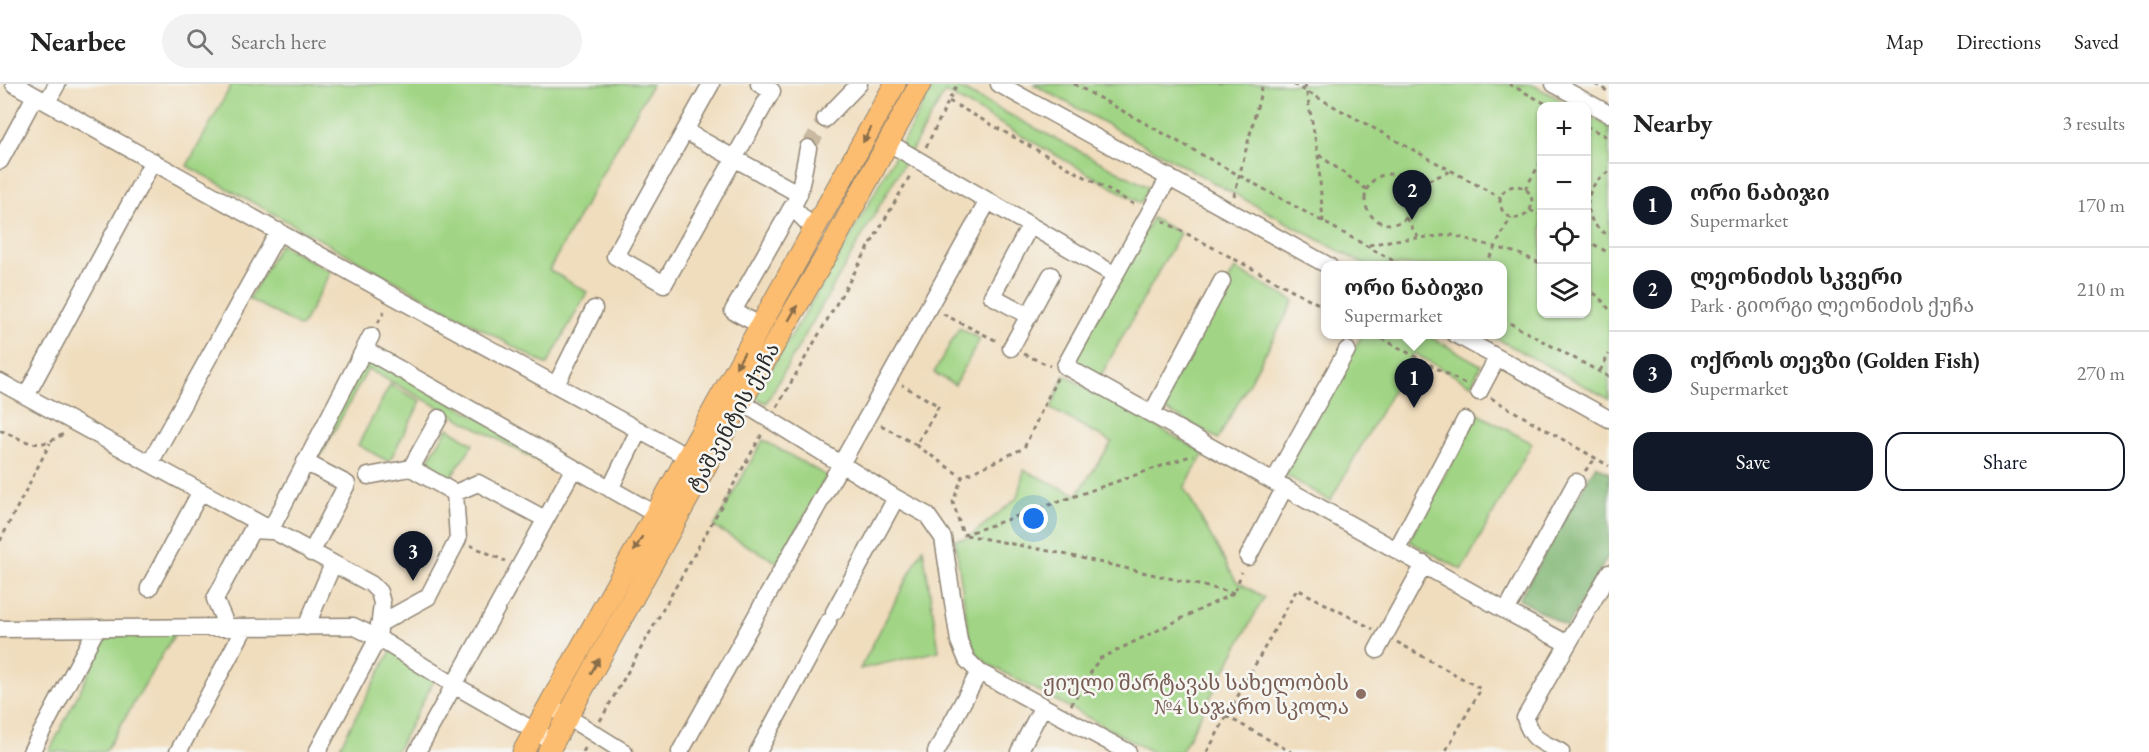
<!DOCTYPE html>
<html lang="en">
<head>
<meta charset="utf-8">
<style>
	:root { --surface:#fff; --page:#f2f2f2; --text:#222; --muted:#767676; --line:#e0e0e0; --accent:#111827 }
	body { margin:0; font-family:"EB Garamond","Noto Serif Georgian",serif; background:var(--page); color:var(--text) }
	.controls { position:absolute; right:18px; top:18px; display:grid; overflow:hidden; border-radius:12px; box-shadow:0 2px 4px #0004 }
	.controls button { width:54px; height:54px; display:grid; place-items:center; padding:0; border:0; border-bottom:2px solid var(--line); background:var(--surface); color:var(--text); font:30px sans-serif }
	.you { position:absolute; left:1034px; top:435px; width:21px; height:21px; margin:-15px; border:4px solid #fff; border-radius:50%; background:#1a73e8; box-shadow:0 0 0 9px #1a73e833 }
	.badge { display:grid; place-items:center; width:39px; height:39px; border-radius:50%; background:var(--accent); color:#fff; font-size:20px; font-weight:700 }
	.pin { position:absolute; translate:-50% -50px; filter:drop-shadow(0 2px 3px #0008) }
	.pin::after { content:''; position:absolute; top:32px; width:21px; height:18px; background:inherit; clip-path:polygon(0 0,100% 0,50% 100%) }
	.popup { position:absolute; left:1321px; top:177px; width:186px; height:78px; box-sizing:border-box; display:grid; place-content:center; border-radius:12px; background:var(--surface); filter:drop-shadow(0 2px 4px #0005); font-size:20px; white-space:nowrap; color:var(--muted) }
	.popup b { font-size:22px; color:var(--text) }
	.popup::after { content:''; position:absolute; left:50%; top:100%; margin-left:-12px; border:12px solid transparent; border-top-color:var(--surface) }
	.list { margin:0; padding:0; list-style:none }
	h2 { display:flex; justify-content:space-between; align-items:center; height:78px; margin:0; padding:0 24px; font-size:26px }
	h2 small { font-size:20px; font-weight:400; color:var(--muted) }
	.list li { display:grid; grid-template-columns:39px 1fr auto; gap:18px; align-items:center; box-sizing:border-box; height:84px; padding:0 24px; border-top:2px solid var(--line) }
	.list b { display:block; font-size:22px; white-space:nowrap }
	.list p { margin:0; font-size:20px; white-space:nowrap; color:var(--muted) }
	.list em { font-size:20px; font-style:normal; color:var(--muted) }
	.actions { display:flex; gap:12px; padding:18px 24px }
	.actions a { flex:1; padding:14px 0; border:2px solid var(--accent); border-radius:18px; text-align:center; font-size:21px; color:var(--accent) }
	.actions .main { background:var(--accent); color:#fff }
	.icon { flex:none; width:33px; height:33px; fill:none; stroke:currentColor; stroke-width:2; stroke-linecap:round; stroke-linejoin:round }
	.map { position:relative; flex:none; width:1609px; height:668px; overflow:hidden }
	header { display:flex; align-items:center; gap:36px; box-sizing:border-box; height:84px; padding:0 30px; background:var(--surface); border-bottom:2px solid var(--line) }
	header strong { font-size:28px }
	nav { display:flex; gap:33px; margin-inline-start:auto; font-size:21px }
	.search { width:420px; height:54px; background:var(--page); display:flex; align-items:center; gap:15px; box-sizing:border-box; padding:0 21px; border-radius:33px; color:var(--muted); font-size:22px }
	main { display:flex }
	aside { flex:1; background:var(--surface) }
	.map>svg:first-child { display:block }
	.green { fill:#a1d585; stroke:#668058; stroke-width:1.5 }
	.forest { fill:#80b672; stroke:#56704e; stroke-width:1.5 }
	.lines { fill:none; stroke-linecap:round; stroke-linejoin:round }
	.minor-tunnel { stroke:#c9b9a0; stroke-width:16; stroke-dasharray:16 8; stroke-linecap:butt }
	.minor-casing { stroke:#8e8474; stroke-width:19 }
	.major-casing { stroke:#8e8474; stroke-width:23 }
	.path { stroke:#8e8474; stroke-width:3; stroke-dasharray:4.5 4.5; stroke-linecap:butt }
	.minor { stroke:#fff; stroke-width:16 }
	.major { stroke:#fcbd6f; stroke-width:21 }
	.oneway { fill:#896d4a }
	.education-dot { fill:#8d6e63; stroke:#f6f6f2; stroke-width:2 }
	.labels { text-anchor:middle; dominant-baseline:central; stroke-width:5; stroke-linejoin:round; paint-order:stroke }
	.street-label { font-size:21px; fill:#2b2b2b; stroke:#f6f6f2 }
	.education-label { font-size:21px; fill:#785e54; stroke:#f6f6f2; text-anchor:end }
</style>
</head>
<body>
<header>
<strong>Nearbee</strong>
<div class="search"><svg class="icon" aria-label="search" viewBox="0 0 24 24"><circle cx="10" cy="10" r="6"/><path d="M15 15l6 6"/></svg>Search here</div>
<nav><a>Map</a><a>Directions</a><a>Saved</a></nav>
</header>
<main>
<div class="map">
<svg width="1609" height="668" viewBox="0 0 1609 668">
	<rect width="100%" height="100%" fill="#f6f6f2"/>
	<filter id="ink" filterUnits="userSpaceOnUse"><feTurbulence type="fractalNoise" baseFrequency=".0167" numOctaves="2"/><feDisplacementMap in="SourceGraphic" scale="12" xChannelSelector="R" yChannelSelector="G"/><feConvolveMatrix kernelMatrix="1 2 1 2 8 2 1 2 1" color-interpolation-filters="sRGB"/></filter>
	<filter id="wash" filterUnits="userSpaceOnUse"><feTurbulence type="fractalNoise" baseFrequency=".008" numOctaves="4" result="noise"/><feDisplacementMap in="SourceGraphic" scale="24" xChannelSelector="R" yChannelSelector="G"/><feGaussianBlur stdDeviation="1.35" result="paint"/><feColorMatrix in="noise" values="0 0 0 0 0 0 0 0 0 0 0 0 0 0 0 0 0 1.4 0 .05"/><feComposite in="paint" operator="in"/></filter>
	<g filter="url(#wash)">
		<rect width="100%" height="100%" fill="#f0ddbd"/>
		<path class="green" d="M232,0H652L549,186L587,208L547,281L187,82Z
			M951,0L1150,104L1140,119L945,8L766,319L754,313L843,166L934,1Z
			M1033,0H1531L1572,22H1542V230H1586L1587,30L1609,43V315L1490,251L1502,250V182L1365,181Z
			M1152,134L1180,149L1100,293L1073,278Z
			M280,160L331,188L301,243L249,215Z
			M1235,185L1294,217L1218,355L1159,322Z
			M959,244L980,255L955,301L934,289Z
			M1362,251H1427L1481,281L1471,301L1414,269L1330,417L1284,390Z
			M367,273L552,373L547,382L368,285L320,373L314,369Z
			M1064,291L1204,369L1184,404L1236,497L1264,513L1181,668H1152L988,580L977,569L969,552L955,456L968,454L1017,414L1024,386L1077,411L1112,358L1051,325Z
			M390,301L421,317L389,378L358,361Z
			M1478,330L1532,359L1462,486L1409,457Z
			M448,344L473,360L448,398L424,382Z
			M763,356L827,392L778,479L714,443Z
			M923,464L939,567L860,585Z
			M175,549L105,668H49L108,551Z
			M392,565L438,589L396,668H337Z"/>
		<path class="forest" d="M1596,381L1609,389V471L1567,543L1519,515Z"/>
	</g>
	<g filter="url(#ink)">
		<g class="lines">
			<path class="minor-tunnel" d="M808,64L825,35"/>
			<defs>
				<path id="minor" d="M14,0L393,212L686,372
					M711,0L615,172L664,200L772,7L759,0
					M999,0L1329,182
					M1554,0L1609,30
					M47,18L57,0
					M825,35L859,0
					M685,47L799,110
					M889,59L1115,191
					M0,77L35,12
					M1169,93L1065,282L1506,527L1568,560
					M794,120L799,110L808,64
					M1029,232L992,212L1030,142
					M760,241L733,227L792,123L814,145
					M1455,250L1609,335
					M1011,264L1051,191
					M364,265L655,430
					M0,298L371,500L379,508L382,519L378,554L317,668
					M556,301L594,225
					M1479,308L1497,274
					M26,312L153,77
					M741,318L896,414L927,431L943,454L959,557L967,576L979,588L1128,668
					M1152,329L1222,197
					M305,378L347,400L311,469
					M150,379L279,147
					M411,384L439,334
					M368,392L411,384L455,409L458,455L428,513L379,540
					M1274,397L1347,266
					M610,405L639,346
					M455,409L478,399L545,435
					M1397,465L1465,336
					M1248,473L1285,403
					M149,504L201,407
					M1506,527L1576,398
					M834,528L896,414
					M227,543L215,515L252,446L270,447L371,252
					M306,543L333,480
					M0,545L353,542L378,554L454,601L545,653
					M1377,566L1424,480
					M558,627L624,668
					M31,668L97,544
					M178,668L245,543
					M417,668L574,384
					M680,668L988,117
					M758,668L828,538
					M936,668L979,588
					M1019,668L1043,622
					M1561,668C1542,658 1531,656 1525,634L1609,489"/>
				<path id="major" d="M523,668L895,0
					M548,668L741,318L834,158L920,0"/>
			</defs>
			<use href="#minor" class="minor-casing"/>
			<use href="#major" class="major-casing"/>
			<path class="path" d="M1074,0L1403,182
				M1293,0L1501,114
				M1305,0L1318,70L1323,138
				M1509,0L1550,22
				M1595,0L1609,8
				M949,17L1137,122
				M1586,42L1609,54
				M926,63L957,0
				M1319,71L1366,105
				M1609,88C1582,101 1580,139 1609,151
				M1365 115a25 25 0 1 1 50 0a25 25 0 1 1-50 0Z
				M1500 118a16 16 0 1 1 32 0a16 16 0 1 1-32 0Z
				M1412,103L1451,87
				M1525,105L1542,76
				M1234,112L1263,0
				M1530,126L1542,132
				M1406,134L1418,153
				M1163,137L1326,224
				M1586,156L1609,169
				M1369,161L1394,156L1452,151L1517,169L1542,180
				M1485,182L1511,133
				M1586,204L1598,212L1609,225
				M943,230L999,258
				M1502,235L1609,293
				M378,239L386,224
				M1374,250L1467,301
				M1024,270L1050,282
				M1600,287L1609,270
				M1057,294L1024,364L962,393L953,418L963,451L1193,371
				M1491,314L1609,382
				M777,323L911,90
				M881,341L916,361L939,322L902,301
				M0,346C26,357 37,368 63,350
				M916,361L962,393
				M1585,387L1595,375
				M966,451L1059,469L1234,509
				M0,457L50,359
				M470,461L505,477
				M1397,558L1481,605L1445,668
				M1071,621L1099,575L1234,509L1242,488
				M1226,632L1291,668
				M600,637L762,350
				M583,668L587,661
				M1207,668L1297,505L1373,545"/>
			<use href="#minor" class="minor"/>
			<use href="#major" class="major"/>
		</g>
		<defs><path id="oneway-solid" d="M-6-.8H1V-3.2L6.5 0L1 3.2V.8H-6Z" transform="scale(1.5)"/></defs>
		<g class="oneway">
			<use href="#oneway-solid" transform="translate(867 51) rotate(119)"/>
			<use href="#oneway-solid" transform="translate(793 229) rotate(-60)"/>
			<use href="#oneway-solid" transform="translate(740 276) rotate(120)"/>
			<use href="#oneway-solid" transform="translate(638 460) rotate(119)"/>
			<use href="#oneway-solid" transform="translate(595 582) rotate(-61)"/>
		</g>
	</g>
	<circle class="education-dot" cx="1361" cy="610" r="6"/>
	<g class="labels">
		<g class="street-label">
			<text transform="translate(733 333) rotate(-61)">ტაშკენტის ქუჩა</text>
		</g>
		<g class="education-label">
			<text x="1349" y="598">ჟიული შარტავას სახელობის<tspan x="1349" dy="24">№4 საჯარო სკოლა</tspan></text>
		</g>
	</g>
</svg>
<div class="controls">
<button>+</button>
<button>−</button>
<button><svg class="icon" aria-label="locate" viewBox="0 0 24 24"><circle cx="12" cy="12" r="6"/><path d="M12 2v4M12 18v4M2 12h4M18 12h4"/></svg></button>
<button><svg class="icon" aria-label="layers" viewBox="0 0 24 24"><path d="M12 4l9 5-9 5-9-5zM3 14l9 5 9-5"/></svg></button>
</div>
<div class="you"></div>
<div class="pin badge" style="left:1414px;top:324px">1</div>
<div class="popup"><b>ორი ნაბიჯი</b>Supermarket</div>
<div class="pin badge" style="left:1412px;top:136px">2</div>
<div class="pin badge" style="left:413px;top:497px">3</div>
</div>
<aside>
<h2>Nearby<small>3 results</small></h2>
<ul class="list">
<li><span class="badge">1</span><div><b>ორი ნაბიჯი</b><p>Supermarket</p></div><em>170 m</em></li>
<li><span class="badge">2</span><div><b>ლეონიძის სკვერი</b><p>Park · გიორგი ლეონიძის ქუჩა</p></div><em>210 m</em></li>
<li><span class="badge">3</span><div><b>ოქროს თევზი (Golden Fish)</b><p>Supermarket</p></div><em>270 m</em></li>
</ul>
<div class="actions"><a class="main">Save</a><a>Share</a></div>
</aside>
</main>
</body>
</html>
